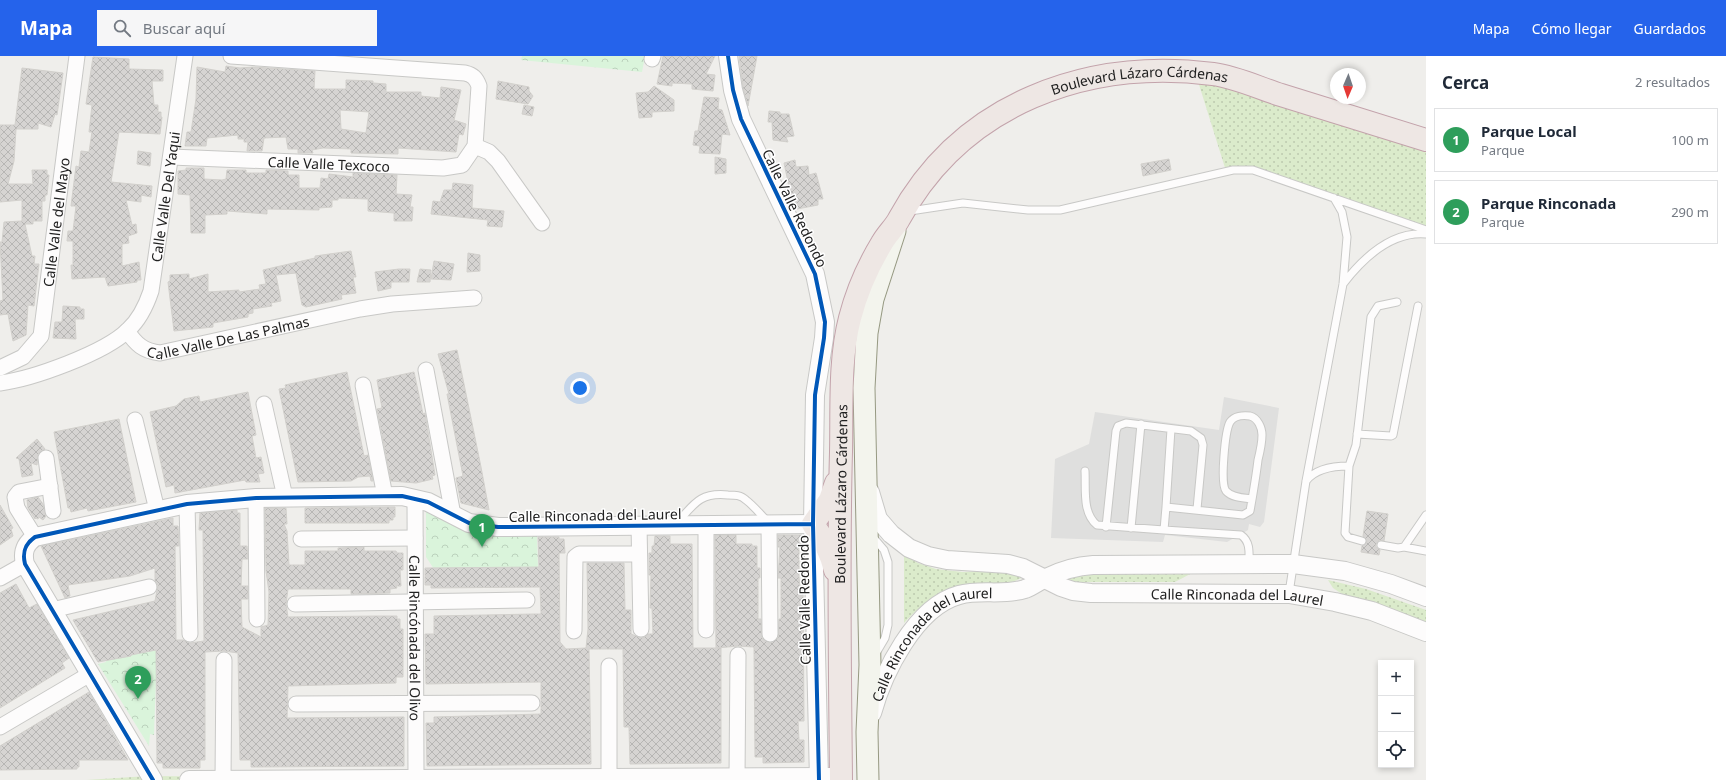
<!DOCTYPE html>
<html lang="es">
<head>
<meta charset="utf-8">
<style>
	:root { --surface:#fff; --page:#f6f6f7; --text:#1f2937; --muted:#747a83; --line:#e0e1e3; --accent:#2563eb }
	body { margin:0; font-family:"Noto Sans",sans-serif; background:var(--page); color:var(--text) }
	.controls { position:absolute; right:12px; bottom:12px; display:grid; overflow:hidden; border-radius:0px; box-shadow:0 2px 6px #0003 }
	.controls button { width:36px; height:36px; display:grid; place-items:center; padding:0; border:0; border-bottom:1px solid var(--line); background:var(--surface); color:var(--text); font:20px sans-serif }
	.compass { position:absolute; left:1330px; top:12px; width:36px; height:36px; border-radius:50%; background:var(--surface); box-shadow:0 2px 6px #0003; rotate:182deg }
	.you { position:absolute; left:580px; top:332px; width:14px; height:14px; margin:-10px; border:3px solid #fff; border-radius:50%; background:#1a73e8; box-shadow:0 0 0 6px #1a73e833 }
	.badge { display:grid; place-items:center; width:26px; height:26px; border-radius:50%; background:var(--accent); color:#fff; font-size:13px; font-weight:700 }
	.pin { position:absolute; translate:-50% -33px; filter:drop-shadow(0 1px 2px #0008) }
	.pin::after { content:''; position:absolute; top:21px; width:14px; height:12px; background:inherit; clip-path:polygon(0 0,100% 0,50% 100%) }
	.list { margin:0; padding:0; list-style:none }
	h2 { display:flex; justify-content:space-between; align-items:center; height:52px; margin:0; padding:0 16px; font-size:17px }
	h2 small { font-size:13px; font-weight:400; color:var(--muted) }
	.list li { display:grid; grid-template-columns:26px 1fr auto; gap:12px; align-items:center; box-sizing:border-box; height:64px; margin:0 8px 8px; padding:0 8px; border:1px solid var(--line); border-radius:0px }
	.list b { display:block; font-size:15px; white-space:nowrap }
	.list p { margin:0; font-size:13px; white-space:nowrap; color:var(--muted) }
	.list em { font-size:13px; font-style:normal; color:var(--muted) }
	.icon { flex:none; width:22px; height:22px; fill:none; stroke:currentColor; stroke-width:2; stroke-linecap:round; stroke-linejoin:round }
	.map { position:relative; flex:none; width:1426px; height:724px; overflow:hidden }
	header { display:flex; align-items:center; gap:24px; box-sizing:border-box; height:56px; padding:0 20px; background:var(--accent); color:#fff }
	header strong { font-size:19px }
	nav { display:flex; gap:22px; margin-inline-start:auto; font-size:14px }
	.search { width:280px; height:36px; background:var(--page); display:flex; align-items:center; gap:10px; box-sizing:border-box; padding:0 14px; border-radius:0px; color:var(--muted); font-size:15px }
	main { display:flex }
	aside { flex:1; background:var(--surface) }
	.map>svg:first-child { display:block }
	.grass { fill:url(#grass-dots) }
	.park { fill:url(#park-crowns) }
	.parking { fill:#dfdfde }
	.building { fill:url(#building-cross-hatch); stroke:#d2d0cc; fill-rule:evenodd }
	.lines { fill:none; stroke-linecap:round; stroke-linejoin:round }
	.service-casing { stroke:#c8c8c6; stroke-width:9 }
	.minor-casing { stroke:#c8c8c6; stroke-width:17 }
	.tertiary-casing { stroke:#c8c8c6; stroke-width:20 }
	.secondary-casing { stroke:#969982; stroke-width:23 }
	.trunk-casing { stroke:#c3a3ab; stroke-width:24 }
	.service { stroke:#fdfcfc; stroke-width:7 }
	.minor { stroke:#fdfcfc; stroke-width:15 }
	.tertiary { stroke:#fdfcfc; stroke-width:18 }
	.secondary { stroke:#f3f4ed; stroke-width:21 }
	.trunk { stroke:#eee7e4; stroke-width:22 }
	.cycleway-casing { stroke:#fff; stroke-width:6 }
	.cycleway { stroke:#0057b8; stroke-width:4 }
	.labels { text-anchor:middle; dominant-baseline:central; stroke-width:3; stroke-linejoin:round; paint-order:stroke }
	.street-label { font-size:14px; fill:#212121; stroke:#fff }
</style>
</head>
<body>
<header>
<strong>Mapa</strong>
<div class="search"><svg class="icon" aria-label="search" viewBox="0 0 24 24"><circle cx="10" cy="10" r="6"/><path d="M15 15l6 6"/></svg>Buscar aquí</div>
<nav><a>Mapa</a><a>Cómo llegar</a><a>Guardados</a></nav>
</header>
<main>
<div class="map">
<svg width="1426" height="724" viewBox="0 0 1426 724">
	<defs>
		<pattern id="grass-dots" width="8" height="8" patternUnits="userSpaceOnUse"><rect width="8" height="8" fill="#dbebcb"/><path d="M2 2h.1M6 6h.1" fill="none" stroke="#bcc9ae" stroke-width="1.8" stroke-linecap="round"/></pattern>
		<pattern id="park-crowns" width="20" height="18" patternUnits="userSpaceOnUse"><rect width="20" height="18" fill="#daf4db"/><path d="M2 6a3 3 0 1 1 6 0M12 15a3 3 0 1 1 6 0" fill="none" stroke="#bbd1bc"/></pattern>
		<pattern id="building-cross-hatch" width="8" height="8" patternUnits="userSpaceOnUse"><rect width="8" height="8" fill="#d6d4d2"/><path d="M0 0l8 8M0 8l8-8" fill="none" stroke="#b7b6b4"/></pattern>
	</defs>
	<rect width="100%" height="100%" fill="#efeeeb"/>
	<path class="grass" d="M1196,19L1426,86V175L1247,115H1226Z
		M904,499L918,507L936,513L963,516L1003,514L1023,521C1012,528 1003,527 990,527C952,527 930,539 904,567Z
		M1194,516L1175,526H1069V517Z
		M1328,524L1366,533L1426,554V567L1345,540L1333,532Z
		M148,720L566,724H86Z"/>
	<path class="park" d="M522,0H645L642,16L521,4Z
		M426,456L437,457L467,476L537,480L538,512L434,513L426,501Z
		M157,592L154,679L150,678L149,690L98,608L106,606L105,600Z"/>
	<path class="parking" d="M1224,341L1279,352L1264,466L1260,471L1249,468L1248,474L1227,486L1165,479L1163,486L1051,482L1055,403L1089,388L1095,356L1219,374Z"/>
	<path class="building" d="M663,0H715L706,18L715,19L713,35L692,33V28L672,27V30L657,28Z
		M739,0H757L748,50L743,32Z
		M93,1L129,3V13L163,14V25H152L154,49H158V56H161V61H162L160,78L119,76L111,126L152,130L151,141L141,139V146L126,144L132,169L136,168L137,177L128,180L129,187L122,188V210L139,206L141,224H137V226L108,230L105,221L72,223L71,209H73V185H67L68,175H73L76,150H71L76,110L79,111L81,95L89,96L92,76H89L92,49L86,48Z
		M226,10L240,12L254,11L315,15L314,33H346V24L373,25V27L386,28V36H421V40L440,42L441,31L461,34L454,64L466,68L463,79L459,78L456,96L398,92V98L351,97V93L323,92L312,94L313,97H298V93H288L286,81L264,82L262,95H247L248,86H244V83H238V79L207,82L206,90H185L187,76H191L196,43L197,11L225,16ZM340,54L369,56L366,77L341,73Z
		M22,12L63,17L57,59L55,58L51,71L38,67V73H16L14,105L8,128H33L32,114H47V119H49L47,139H45V145H42V165H33V168H25L32,200H35L34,208H39L34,250L28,249L26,279L13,285L8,258L0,259V245L3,244L0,186H2L4,166L22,165V144L0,146V69H15Z
		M498,25L529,31V35L533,40L528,48L496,43Z
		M654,30L674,44V55L652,56V61L639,62L636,37L648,36Z
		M704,41L719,42L718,53L722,54L730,79L722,78L720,98L699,97L700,90L693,89L695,75H698Z
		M524,49L534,51L532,60L522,58Z
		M769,55L780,56V58H789L794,80L786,81L788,86L773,84L772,66H768Z
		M138,95L151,97L150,110L137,108Z
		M715,101L726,103V117L715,118Z
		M1169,103L1171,114L1143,120L1141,108Z
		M795,104L796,111L808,110L809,119L816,117L823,143H818V149L797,153L793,140H791L784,107Z
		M186,112H204V123L222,124L226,123L227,114H246V117H266V114L288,115V119H299V132H320L321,122L328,123L329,118L353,121V117L397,119L396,138L412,139L410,151H413L412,165H394V157L368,155V143L338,142V144H332V151L319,152V154L267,153V158L227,155V158L205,159V177H191L190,139L178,138V115L186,114Z
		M453,127L473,129L472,152L504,155L502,171L487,170L488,164L431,158L433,145L440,146L444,134H452Z
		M351,195L356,221H353L356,237L341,239L342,243L306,251L302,249L296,217L276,219L281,245L271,247L272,250L253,253V257L248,258V261L213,267V271L174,275L168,226L170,225V219L189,218V223L208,218V236L239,234V236L260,233L259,229L266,228L263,214L315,202V200Z
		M468,197L480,199V215L467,216Z
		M434,205L454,208L451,224L431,223Z
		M399,213H410L409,226H391V232L378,235L375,216Z
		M420,213L431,214L430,226H417Z
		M63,250L80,251V253H84V263H75L76,283L53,282L55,266H62Z
		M457,294L481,411L489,454L461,447L456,422L463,420L447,338H449L438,298Z
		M347,316L364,400L368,399L373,425H371L370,420L358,421L351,425L298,426L279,333L286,332L285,329Z
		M414,316L423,358L425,357L435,419L432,420L433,423L416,427L391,425L377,353L382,352L377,324Z
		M248,336L256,379L252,380L256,402L261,401L264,417L258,418L260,426H246L245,424L175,437L174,429L166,431L150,356L176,350L184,343L199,340L200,346Z
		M119,363L136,446L88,455L87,452L71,456L70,452H68L54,376Z
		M37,383L45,393L38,398L37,409L31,407L33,419L22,421L19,403L16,402Z
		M38,441L43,448L46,460L43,464L39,461L38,463L36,462L35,463L28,452L27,444Z
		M0,449L13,472L11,473L13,480L0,489Z
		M395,451V461H393V464H389V467H305V452Z
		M265,452H286L287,468H284L287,475L289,509H305V495H338V492L364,491V495H396L397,497H403V514H400L401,530H396L397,532L390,533V537L351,538V533H288L286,548L288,561L377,560H397V563H400V573H403V621H396V627L288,630L287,662L404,661V710L251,711V704H240L238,597L224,595L205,596V704H200V712H163V707H157L156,594L131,599V600L98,606L73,564L155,545L158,529L155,525V512L130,520L68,529L70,540L65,542L41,490L173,462V470H178L179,490H175L176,584H183L190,587L204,585L203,474H199L200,457L237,454V457H240V490H247L248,503H242L241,530H248V543H241L242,571L261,581V571L268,569L269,536L266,515Z
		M1367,455L1388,458L1384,485L1379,484L1376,488V491L1380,494L1379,499L1361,496L1362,490L1367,486L1363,480Z
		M715,479H736V488H752V490H757V512H760V522H758V563H761L762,582L770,587L778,582L779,563H781V522H778L780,491H778V479H802V490H799V521L800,534H803L804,665H798L799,684H804V706L763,707V701H755L754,591L738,590L717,592H721V707L630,708L629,671H624L623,593H589L591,708L427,710L426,667H434V661L541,658V626L426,628L425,578H434V560L534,558H541V555L540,531L431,532V529H425V512L539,511L538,481H559V483H564L565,497H559L560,586L566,593L586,592L588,573L587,507H624L625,554H631V578L641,582L645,581L648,578H653L652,552H650L651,519H649V497H652V490H654L655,480H670V488H692L693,592H716Z
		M16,528L29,552L37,548L69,602L62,607L65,612L0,652V537Z
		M89,636L128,704H79V711H77V713L0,714V690Z"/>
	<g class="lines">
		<defs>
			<path id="service" d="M910,155L963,147L1028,154H1060L1233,114H1253L1426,174
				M1343,228C1363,202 1391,175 1426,178
				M1357,378L1391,380L1393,379L1418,250
				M1349,410L1345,477L1348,481L1362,485
				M1085,415C1086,433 1082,457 1097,469L1164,474
				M1306,425C1316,412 1334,410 1349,410L1356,389L1371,261L1378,250L1397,246
				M1166,451L1171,373
				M677,467C694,448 700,436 728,439C735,439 741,439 746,444C754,450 761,459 768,466
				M1106,471L1116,375L1118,370L1126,367L1191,375L1201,382L1203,389L1197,453
				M1131,472L1141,368
				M872,480L884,494L888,506V569L885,582L875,599
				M1381,489L1398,492L1404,491L1426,459
				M1404,491L1426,495
				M1249,509C1249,498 1251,486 1241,479L1164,474L1166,451L1243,459L1250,455C1253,438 1256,421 1258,404C1260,396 1262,387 1262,379C1262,372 1258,362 1250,360C1243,359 1234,360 1230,366C1225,375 1220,428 1226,435C1232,442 1244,442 1252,443
				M1289,537L1306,425L1343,228L1347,181L1342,156L1334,142"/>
			<g id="minor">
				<path d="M652,3L653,0"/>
				<path d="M475,90L489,96L498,105L542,167"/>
				<path id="s1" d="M171,101L443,112L462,109L475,90L479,30C476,22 473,19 465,17L231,0"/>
				<path id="s2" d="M127,275C136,288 143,295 160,297L360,253L392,248L474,242"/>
				<path id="s3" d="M0,312L23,301L41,280L77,0"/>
				<path d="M426,314L453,459"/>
				<path id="s4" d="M0,327C32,323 105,297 128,274C139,264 146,250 151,235L185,0"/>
				<path d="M363,329L385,440"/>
				<path d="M264,348L285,441"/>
				<path d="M135,364L157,454"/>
				<path d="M46,402L53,455"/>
				<path d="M256,442L257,563"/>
				<path id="s5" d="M415,442L416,722"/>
				<path d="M187,448L190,578"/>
				<path d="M769,468L770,578"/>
				<path d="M639,469L641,573"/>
				<path d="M35,481L17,452L15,441L19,436L50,430"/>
				<path d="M301,483L415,482"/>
				<path d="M0,522L25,508"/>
				<path d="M295,548L527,544"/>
				<path d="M52,554L149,531"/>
				<path d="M706,574V469"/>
				<path d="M574,575L575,501L579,498H639"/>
				<path d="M296,648L532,647"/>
				<path d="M0,671L90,618"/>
				<path d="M609,722V610"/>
				<path d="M737,722L738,599"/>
				<path d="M223,724L224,604"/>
			</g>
			<g id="tertiary">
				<path d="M728,0L733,34L741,63L815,218L825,266L824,282L815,339L813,468L819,724"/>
				<path id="s6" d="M870,436L878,463L891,478L909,492L928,500L947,504L1008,508L1023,512L1061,531L1073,535L1091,537L1289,538L1335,546L1372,555L1426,576"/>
				<path id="s7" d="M872,657C883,617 915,551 959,539C981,533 1003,540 1025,533C1033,530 1039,525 1046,522C1062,514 1076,510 1093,509L1293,508L1345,515L1391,528L1426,541"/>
				<path d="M153,724L25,508C22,496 25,488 35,481L187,448L256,442L402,440L428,446L469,467L498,471L813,468"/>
				<path d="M189,724L830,721"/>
			</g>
			<path id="secondary" d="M868,724L867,676L870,609L864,332L867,277L873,243L895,175"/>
			<g id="trunk">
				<path d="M835,514C831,497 823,482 813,468L830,444L836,427"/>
				<path id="s8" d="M841,724C840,615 838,505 841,396C842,352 839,304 850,262C857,235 868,210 882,187C887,178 895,171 899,163C962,47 1087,2 1213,18C1236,21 1259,32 1281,39C1329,54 1378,69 1426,84"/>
			</g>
		</defs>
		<use href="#service" class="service-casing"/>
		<use href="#minor" class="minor-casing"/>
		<use href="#tertiary" class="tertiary-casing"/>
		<use href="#secondary" class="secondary-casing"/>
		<use href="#trunk" class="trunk-casing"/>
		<use href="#service" class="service"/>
		<use href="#minor" class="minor"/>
		<use href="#tertiary" class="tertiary"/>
		<use href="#secondary" class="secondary"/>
		<use href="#trunk" class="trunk"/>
		<defs>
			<path id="cycleway" d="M728,0L733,34L741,63L815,218L825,266L824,282L815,339L813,468L819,724
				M153,724L25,508C22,496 25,488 35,481L187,448L256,442L402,440L428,446L469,467L498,471L813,468"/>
		</defs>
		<use href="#cycleway" class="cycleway-casing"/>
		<use href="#cycleway" class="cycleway"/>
	</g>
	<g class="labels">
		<g class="street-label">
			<text stroke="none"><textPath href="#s8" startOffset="868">Boulevard Lázaro Cárdenas</textPath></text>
			<text stroke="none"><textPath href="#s1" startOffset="158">Calle Valle Texcoco</textPath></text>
			<text stroke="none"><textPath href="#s4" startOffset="281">Calle Valle Del Yaqui</textPath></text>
			<text transform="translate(795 152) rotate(64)">Calle Valle Redondo</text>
			<text stroke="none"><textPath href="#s3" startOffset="168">Calle Valle del Mayo</textPath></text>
			<text stroke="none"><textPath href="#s2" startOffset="111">Calle Valle De Las Palmas</textPath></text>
			<text stroke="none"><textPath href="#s8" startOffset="286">Boulevard Lázaro Cárdenas</textPath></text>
			<text transform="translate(595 459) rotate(-1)">Calle Rinconada del Laurel</text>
			<text stroke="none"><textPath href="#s6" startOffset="407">Calle Rinconada del Laurel</textPath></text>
			<text transform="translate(804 544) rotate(-91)">Calle Valle Redondo</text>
			<text stroke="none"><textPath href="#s5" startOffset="140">Calle Rincónada del Olivo</textPath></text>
			<text stroke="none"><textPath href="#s7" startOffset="99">Calle Rinconada del Laurel</textPath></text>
		</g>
	</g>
</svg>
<div class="controls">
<button>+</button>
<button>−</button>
<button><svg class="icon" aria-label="locate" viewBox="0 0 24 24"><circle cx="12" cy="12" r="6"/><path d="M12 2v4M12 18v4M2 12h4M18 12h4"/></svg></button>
</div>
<svg class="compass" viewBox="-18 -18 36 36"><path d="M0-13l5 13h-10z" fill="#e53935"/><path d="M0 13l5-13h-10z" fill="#747a83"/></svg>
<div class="you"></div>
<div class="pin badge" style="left:482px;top:491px;background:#2e9e5b">1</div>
<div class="pin badge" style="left:138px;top:643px;background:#2e9e5b">2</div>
</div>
<aside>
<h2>Cerca<small>2 resultados</small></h2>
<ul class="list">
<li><span class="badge" style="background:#2e9e5b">1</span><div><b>Parque Local</b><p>Parque</p></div><em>100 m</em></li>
<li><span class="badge" style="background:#2e9e5b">2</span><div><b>Parque Rinconada</b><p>Parque</p></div><em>290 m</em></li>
</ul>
</aside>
</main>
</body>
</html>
